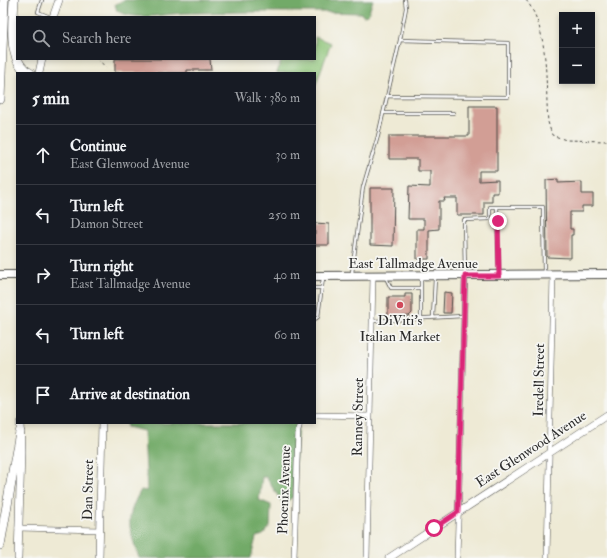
<!DOCTYPE html>
<html lang="en">
<head>
<meta charset="utf-8">
<style>
	:root { --surface:#171b24; --page:#20242c; --text:#f1f3f6; --muted:#9ea1a6; --line:#363941 }
	body { margin:0; font-family:"IM FELL Double Pica",serif; background:var(--page); color:var(--text) }
	.controls { position:absolute; right:12px; top:12px; display:grid; overflow:hidden; border-radius:0px; box-shadow:0 2px 6px #0003 }
	.controls button { width:36px; height:36px; display:grid; place-items:center; padding:0; border:0; border-bottom:1px solid var(--line); background:var(--surface); color:var(--text); font:20px sans-serif }
	.stop { position:absolute; width:12px; height:12px; margin:-9px; border:3px solid #db2777; border-radius:50%; background:#fff }
	.stop.end { background:#db2777; border-color:#fff; box-shadow:0 1px 4px #0008 }
	.list { margin:0; padding:0; list-style:none }
	h2 { display:flex; justify-content:space-between; align-items:center; height:52px; margin:0; padding:0 16px; font-size:17px }
	h2 small { font-size:13px; font-weight:400; color:var(--muted) }
	.list li { display:grid; grid-template-columns:26px 1fr auto; gap:12px; align-items:center; box-sizing:border-box; height:60px; padding:0 16px; border-top:1px solid var(--line) }
	.list b { display:block; font-size:15px; white-space:nowrap }
	.list p { margin:0; font-size:13px; white-space:nowrap; color:var(--muted) }
	.list em { font-size:13px; font-style:normal; color:var(--muted) }
	.icon { flex:none; width:22px; height:22px; fill:none; stroke:currentColor; stroke-width:2; stroke-linecap:round; stroke-linejoin:round }
	.map { position:relative; flex:none; width:607px; height:558px; overflow:hidden }
	.search { position:absolute; background:var(--surface); box-shadow:0 2px 6px #0003; left:16px; top:16px; width:300px; height:44px; display:flex; align-items:center; gap:10px; box-sizing:border-box; padding:0 14px; border-radius:0px; color:var(--muted); font-size:15px }
	.panel { position:absolute; background:var(--surface); box-shadow:0 2px 6px #0003; left:16px; top:72px; width:300px; height:352px; border-radius:0px }
	.map>svg:first-child { display:block }
	.green { fill:#8ec578; stroke:#5c7852 }
	.forest { fill:#72aa68; stroke:#4e6a4a }
	.building { fill:#d29e95 }
	.lines { fill:none; stroke-linecap:round; stroke-linejoin:round }
	.lane-casing { stroke:#484844; stroke-width:4 }
	.street-casing { stroke:#484844; stroke-width:6 }
	.secondary-casing { stroke:#484844; stroke-width:8 }
	.primary-casing { stroke:#484844; stroke-width:10 }
	.highway-casing { stroke:#484844; stroke-width:10 }
	.path { stroke:#484844; stroke-width:1; stroke-dasharray:3 3; stroke-linecap:butt }
	.lane { stroke:#fff; stroke-width:2.5 }
	.street { stroke:#fff; stroke-width:5 }
	.secondary { stroke:#fff; stroke-width:7 }
	.primary { stroke:#fff; stroke-width:8 }
	.highway { stroke:#fff; stroke-width:9 }
	.route { stroke:#db2777; stroke-width:5 }
	.poi-dot { fill:#d1495b; stroke:#f6f6f2; stroke-width:1.5 }
	.labels { text-anchor:middle; dominant-baseline:central; stroke-width:3.5; stroke-linejoin:round; paint-order:stroke }
	.street-label { font-size:14px; fill:#2b2b2b; stroke:#f6f6f2 }
	.poi-label { font-size:14px; fill:#2b2b2b; stroke:#f6f6f2 }
</style>
</head>
<body>
<div class="map">
<svg width="607" height="558" viewBox="0 0 607 558">
	<rect width="100%" height="100%" fill="#f6f6f2"/>
	<filter id="ink" filterUnits="userSpaceOnUse"><feTurbulence type="fractalNoise" baseFrequency=".025" numOctaves="2"/><feDisplacementMap in="SourceGraphic" scale="8" xChannelSelector="R" yChannelSelector="G"/><feConvolveMatrix kernelMatrix="1 2 1 2 8 2 1 2 1" color-interpolation-filters="sRGB"/></filter>
	<filter id="wash" filterUnits="userSpaceOnUse"><feTurbulence type="fractalNoise" baseFrequency=".012" numOctaves="4" result="noise"/><feDisplacementMap in="SourceGraphic" scale="16" xChannelSelector="R" yChannelSelector="G"/><feGaussianBlur stdDeviation="0.9" result="paint"/><feColorMatrix in="noise" values="0 0 0 0 0 0 0 0 0 0 0 0 0 0 0 0 0 1.4 0 .05"/><feComposite in="paint" operator="in"/></filter>
	<g filter="url(#wash)">
		<rect width="100%" height="100%" fill="#eeead5"/>
		<path class="green" d="M315,37L331,43L315,86V73H277L282,59H315Z"/>
		<path class="forest" d="M126,0H373L368,15L363,16L361,13C304,11 246,12 189,13C165,13 140,22 117,11L115,4Z
			M126,423H298L293,497L283,504L266,477H262L259,500L271,505L270,527L263,535L256,537L251,558H139C129,528 124,519 141,490L147,491L144,431L127,427Z"/>
		<g id="blocks">
			<path class="building" d="M115,59H210L211,70H187V73H115Z
				M469,106H497V171H479V181L498,180V193H492V202H484V215H457V198H444L445,201H439V229L429,230V259H417V229H424V219H408L409,186L430,187V171H418V159H389V136H469Z
				M558,179V183L582,182V194H593V206H582V212H570V229H573V235H571V258L547,257L546,180Z
				M370,188H394L393,246L370,245Z
				M315,223L329,224V245H315Z
				M444,292L452,293L451,313H443Z
				M405,294H412V313L409,316L388,317V297H405Z"/>
		</g>
	</g>
	<g filter="url(#ink)">
		<use href="#blocks" fill-opacity="0" stroke="#484844" stroke-width="1"/>
		<g class="lines">
			<defs>
				<path id="lane" d="M42,0L38,12L50,17
					M400,40L406,8L405,0
					M383,113H453
					M497,207L499,274
					M352,273L363,187L378,136L400,40L508,43V97L387,96
					M465,273L464,220L490,219V207H543L544,274
					M421,276V318
					M386,278L391,288H421
					M315,288H322
					M433,317L435,278
					M315,319L318,317L323,278
					M373,321L463,316"/>
				<path id="street" d="M315,415L370,416
					M18,528L100,530
					M294,558L298,430L300,423
					M367,558L373,276
					M457,558L465,276
					M547,558L553,274"/>
				<path id="secondary" d="M53,17L59,0
					M39,73L42,59
					M18,558L21,451L20,423
					M99,558L102,423
					M389,558L607,415"/>
				<path id="primary" d="M0,275H17
					M315,276L607,274"/>
				<path id="highway" d="M14,0C13,21 7,63 30,73
					M0,99L4,0
					M0,545L20,432"/>
			</defs>
			<use href="#lane" class="lane-casing"/>
			<use href="#street" class="street-casing"/>
			<use href="#secondary" class="secondary-casing"/>
			<use href="#primary" class="primary-casing"/>
			<use href="#highway" class="highway-casing"/>
			<path class="path" d="M526,0C550,30 545,85 548,122L552,135L566,140L607,141
				M97,59L107,68"/>
			<use href="#lane" class="lane"/>
			<use href="#street" class="street"/>
			<use href="#secondary" class="secondary"/>
			<use href="#primary" class="primary"/>
			<use href="#highway" class="highway"/>
		</g>
	</g>
	<g class="lines" filter="url(#ink)">
		<path class="route" d="M434,528L458,512L465,276H499L498,221"/>
	</g>
	<circle class="poi-dot" cx="400" cy="305" r="4"/>
	<g class="labels">
		<g class="street-label">
			<text x="413" y="263">East Tallmadge Avenue</text>
			<text transform="translate(539 380) rotate(-89)">Iredell Street</text>
			<text transform="translate(358 417) rotate(-89)">Ranney Street</text>
			<text transform="translate(531 449) rotate(-33)">East Glenwood Avenue</text>
			<text transform="translate(88 490) rotate(-89)">Dan Street</text>
			<text transform="translate(284 490) rotate(-88)">Phoenix Avenue</text>
		</g>
		<g class="poi-label">
			<text x="400" y="320">DiViti's<tspan x="400" dy="16">Italian Market</tspan></text>
		</g>
	</g>
</svg>
<div class="controls">
<button>+</button>
<button>−</button>
</div>
<div class="stop" style="left:434px;top:528px"></div>
<div class="stop end" style="left:498px;top:221px"></div>
<div class="search"><svg class="icon" aria-label="search" viewBox="0 0 24 24"><circle cx="10" cy="10" r="6"/><path d="M15 15l6 6"/></svg>Search here</div>
<section class="panel">
<h2>5 min<small>Walk · 380 m</small></h2>
<ul class="list">
<li><svg class="icon" aria-label="ahead" viewBox="0 0 24 24"><path d="M12 20V5M6 11l6-6 6 6"/></svg><div><b>Continue</b><p>East Glenwood Avenue</p></div><em>30 m</em></li>
<li><svg class="icon" aria-label="left" viewBox="0 0 24 24"><path d="M17 20v-9H6M10 6l-5 5 5 5"/></svg><div><b>Turn left</b><p>Damon Street</p></div><em>250 m</em></li>
<li><svg class="icon" aria-label="right" viewBox="0 0 24 24"><path d="M7 20v-9h11M14 6l5 5-5 5"/></svg><div><b>Turn right</b><p>East Tallmadge Avenue</p></div><em>40 m</em></li>
<li><svg class="icon" aria-label="left" viewBox="0 0 24 24"><path d="M17 20v-9H6M10 6l-5 5 5 5"/></svg><div><b>Turn left</b></div><em>60 m</em></li>
<li><svg class="icon" aria-label="arrive" viewBox="0 0 24 24"><path d="M6 21V4h12l-3 4 3 4H6"/></svg><div><b>Arrive at destination</b></div></li>
</ul>
</section>
</div>
</body>
</html>
